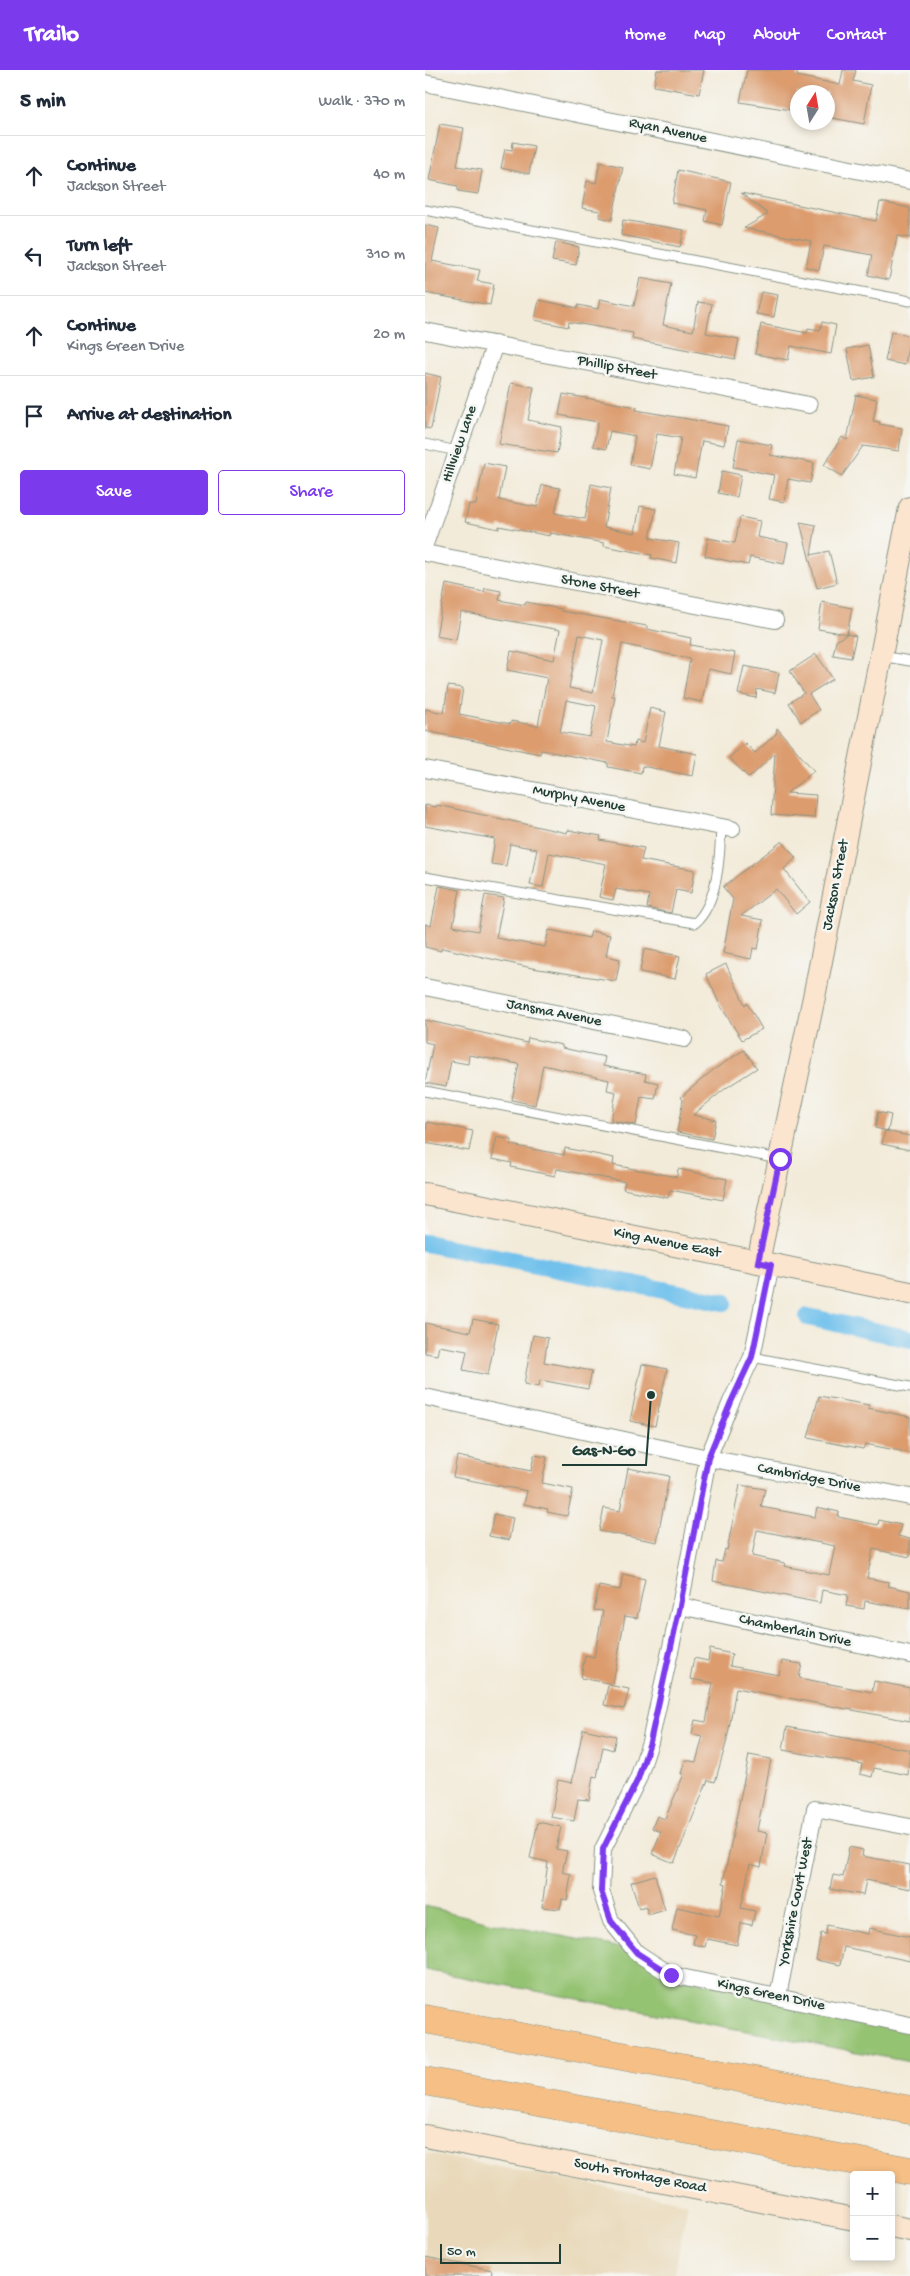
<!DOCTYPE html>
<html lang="en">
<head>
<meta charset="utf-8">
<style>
	:root { --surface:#fff; --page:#f6f6f7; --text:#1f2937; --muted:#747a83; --line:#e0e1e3; --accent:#7c3aed }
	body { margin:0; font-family:"Gochi Hand",sans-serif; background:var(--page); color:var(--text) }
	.controls { position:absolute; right:15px; bottom:15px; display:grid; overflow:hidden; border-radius:5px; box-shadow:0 2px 8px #0003 }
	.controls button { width:45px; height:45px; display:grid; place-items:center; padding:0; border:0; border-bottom:1px solid var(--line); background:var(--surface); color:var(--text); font:25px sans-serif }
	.compass { position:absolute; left:365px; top:15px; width:45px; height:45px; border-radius:50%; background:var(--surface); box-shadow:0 2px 8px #0003; rotate:11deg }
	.scale { position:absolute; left:15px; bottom:12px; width:121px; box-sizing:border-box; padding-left:5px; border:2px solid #1f3d34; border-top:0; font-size:14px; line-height:18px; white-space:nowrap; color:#1f3d34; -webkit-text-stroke:4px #f6f6f2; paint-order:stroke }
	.stop { position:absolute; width:15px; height:15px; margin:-11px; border:4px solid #7c3aed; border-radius:50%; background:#fff }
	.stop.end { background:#7c3aed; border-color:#fff; box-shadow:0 1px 5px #0008 }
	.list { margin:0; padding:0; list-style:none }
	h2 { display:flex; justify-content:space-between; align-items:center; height:65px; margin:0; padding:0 20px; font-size:21px }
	h2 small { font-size:16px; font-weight:400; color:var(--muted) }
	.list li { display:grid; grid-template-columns:32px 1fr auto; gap:15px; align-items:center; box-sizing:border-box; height:80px; padding:0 20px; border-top:1px solid var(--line) }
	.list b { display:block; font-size:19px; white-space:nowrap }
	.list p { margin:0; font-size:16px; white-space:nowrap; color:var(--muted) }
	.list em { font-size:16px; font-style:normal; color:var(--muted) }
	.actions { display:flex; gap:10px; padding:15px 20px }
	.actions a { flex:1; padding:11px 0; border:1px solid var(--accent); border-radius:5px; text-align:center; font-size:18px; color:var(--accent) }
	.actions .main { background:var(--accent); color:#fff }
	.icon { flex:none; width:28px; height:28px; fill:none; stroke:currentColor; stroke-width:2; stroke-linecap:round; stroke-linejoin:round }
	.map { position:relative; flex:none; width:485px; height:2206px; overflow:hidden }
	header { display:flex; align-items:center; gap:30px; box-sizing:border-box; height:70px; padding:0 25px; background:var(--accent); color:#fff }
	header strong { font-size:24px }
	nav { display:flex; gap:28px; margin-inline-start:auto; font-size:18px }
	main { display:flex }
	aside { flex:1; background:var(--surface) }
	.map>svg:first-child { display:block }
	.built { fill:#e9d9ba }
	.green { fill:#94c372; stroke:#5a8053 }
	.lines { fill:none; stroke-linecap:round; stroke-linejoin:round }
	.canal { stroke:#71c1ec; stroke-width:18 }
	.building { fill:#dc9c6e; fill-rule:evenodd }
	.lane-casing { stroke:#899486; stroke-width:11 }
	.street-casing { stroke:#899486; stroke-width:18 }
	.secondary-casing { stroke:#899486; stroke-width:24 }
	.highway-casing { stroke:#899486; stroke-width:29 }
	.lane { stroke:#fff; stroke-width:9 }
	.street { stroke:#fff; stroke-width:16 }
	.secondary { stroke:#fbe5cf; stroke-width:22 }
	.highway { stroke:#f5bf86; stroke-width:28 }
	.route { stroke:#7c3aed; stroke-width:6 }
	.labels { text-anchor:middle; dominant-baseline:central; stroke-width:5; stroke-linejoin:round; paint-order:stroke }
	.street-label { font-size:15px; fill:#1f3d34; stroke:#f6f6f2 }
	.leader { fill:none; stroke:#1f3d34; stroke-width:2 }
	.callout-dot { fill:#1f3d34; stroke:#f6f6f2; stroke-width:2 }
	.callout-label { font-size:16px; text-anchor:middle; font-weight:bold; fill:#1f3d34; stroke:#f6f6f2; stroke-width:5; stroke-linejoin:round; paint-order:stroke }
</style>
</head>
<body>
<header>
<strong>Trailo</strong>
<nav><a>Home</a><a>Map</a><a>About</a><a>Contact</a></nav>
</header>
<main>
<aside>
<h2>5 min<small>Walk · 370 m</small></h2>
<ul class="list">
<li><svg class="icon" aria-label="ahead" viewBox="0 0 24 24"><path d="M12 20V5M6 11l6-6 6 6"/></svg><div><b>Continue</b><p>Jackson Street</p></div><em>40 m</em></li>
<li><svg class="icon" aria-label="left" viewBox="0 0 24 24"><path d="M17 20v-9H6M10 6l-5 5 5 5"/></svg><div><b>Turn left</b><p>Jackson Street</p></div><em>310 m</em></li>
<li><svg class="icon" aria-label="ahead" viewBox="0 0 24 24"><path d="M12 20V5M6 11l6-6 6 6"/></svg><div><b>Continue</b><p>Kings Green Drive</p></div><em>20 m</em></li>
<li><svg class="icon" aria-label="arrive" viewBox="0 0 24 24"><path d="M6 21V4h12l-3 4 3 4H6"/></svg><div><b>Arrive at destination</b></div></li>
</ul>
<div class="actions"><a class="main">Save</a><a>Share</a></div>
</aside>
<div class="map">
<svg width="485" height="2206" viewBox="0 0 485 2206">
	<rect width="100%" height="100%" fill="#f6f6f2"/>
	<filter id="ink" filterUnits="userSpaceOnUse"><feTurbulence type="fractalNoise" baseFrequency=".02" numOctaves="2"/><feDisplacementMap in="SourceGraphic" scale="10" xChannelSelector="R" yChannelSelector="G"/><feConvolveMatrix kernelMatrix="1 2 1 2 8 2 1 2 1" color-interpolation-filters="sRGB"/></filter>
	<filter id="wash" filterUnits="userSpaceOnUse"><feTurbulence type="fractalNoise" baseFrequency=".0096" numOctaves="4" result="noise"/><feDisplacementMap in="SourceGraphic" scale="20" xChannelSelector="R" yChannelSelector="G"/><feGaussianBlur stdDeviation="1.12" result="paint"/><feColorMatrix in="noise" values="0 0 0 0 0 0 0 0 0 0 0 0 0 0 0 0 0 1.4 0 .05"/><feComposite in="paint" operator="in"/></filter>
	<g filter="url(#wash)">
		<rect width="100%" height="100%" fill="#f3ebd9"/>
		<path class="built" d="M0,2083L263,2133L249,2206H0Z"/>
		<path class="green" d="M0,1836L69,1853L183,1875L212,1883L246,1905L485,1959V1992L0,1900Z"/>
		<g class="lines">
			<path class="canal" d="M0,1173L299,1232
				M383,1247L485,1269"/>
		</g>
		<g id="blocks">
			<path class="building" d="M232,0H279L274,24L229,16Z
				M322,0H372V6L415,15L418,0H431L428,11L446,15L439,54L402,47V22H372V41L315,32Z
				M15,54L39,58L32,96L57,100L53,124L33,121V116L4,110Z
				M88,72L109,76L104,104L76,98L80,79L87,80Z
				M175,92L198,97L187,150L174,147L175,141L157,138L162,111L171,113Z
				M253,100L306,112L297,155L280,151L282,140L247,133Z
				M316,123L451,151L455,132L485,138V168L472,166L464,210L443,205L447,185L399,176L394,200L381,197L386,171L319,158L343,144Z
				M198,150L259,160L255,177L196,165Z
				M0,155L14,158L7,191L55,200L52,211L69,214L65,235L0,223Z
				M131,172L154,177L151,195L127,191Z
				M215,208L246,214L238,255L268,261L273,232L287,234L281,263L314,269L310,289L207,269L208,263L144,252L143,257L110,250L114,230L153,238V235L173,239L175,229L209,236Z
				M336,222L353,225L349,247L331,244Z
				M397,252L411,255L406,284L366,276L363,290L330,284L336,254L382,263L383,258L395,260Z
				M466,262L485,265L480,295L460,291Z
				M443,275L449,307L428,311L422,279Z
				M0,303L16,307L6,359L0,358Z
				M86,313L109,317L103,350L137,357L132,383L74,374Z
				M138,324L212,337L211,340L303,356L299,375L277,371L270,408L249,404L256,368L232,364L225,399L205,395L210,366L185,361L181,379L168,376L173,352L134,345Z
				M431,325L452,329L448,351L455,352L454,354L477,358L474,381L438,376L417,406L399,395L417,367L422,370Z
				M313,369L347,375L345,385L389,393L385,413L363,409L359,432L344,429L349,405L308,397Z
				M59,393L80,397L74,430L112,437L117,415L135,418L130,443L160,449L166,414L186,418L179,457L210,463L215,436L231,439L225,468L254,473L251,493L226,488L227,485L179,476V473L126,463L125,466L74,456V459L40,452L44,434L51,435Z
				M297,401L316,405L312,427L293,423Z
				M315,447L335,451L332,467L363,473L359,494L325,487L323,495L280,486L283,468L310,473Z
				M375,452L391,455L386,485L404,481L412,513L392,518Z
				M21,514L59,522L60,518L76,521L74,530L100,535L101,532L136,539V541L222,556V559L266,568L265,575L310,583L306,604L283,599L277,632L258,628L265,589L197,574L187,626H190L182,672L209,677L210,671L218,673L225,638L241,642L234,676L272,684L268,706L217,696L216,703L183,697V693L116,680L115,684L0,661V639L19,643L23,616L38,618L34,644L86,654V651L113,656L122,608L82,600L86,581L129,590L135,560L36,542L31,570L11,566ZM154,565L178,570L168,623L144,618ZM141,630L171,636L165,667L135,662Z
				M397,532L427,538L422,564L431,566L426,588L408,585L411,571L422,564L393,559Z
				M391,584L408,609L384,624L394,640L376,652L364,633L379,623L365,601Z
				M319,596L354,603L350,623L332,619L331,628L313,624Z
				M352,658L389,701L362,723L391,725L389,748L346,745L350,683L324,708L304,688L320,673L330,683L351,664Z
				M0,735L11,737L12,735L142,763L143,760L176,766L175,770L219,778L216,790L270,800L266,823L251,820L246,843L222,838L224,825L191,819L188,830L174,827L181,794L124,783L118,817L105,815L112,779L85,774L81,796L66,794L70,769L0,756Z
				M357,771L371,788L359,799L385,832L371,844L351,819L316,846L338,850L333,879L328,878L326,889L298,883L308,829L298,817Z
				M14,816L35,820L28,856L53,861L60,825L79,828L71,868L120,877L124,860L164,868L166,861L185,865L181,886L195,889L191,911L107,898L17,878L16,881L0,877V854L6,856Z
				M219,879L255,886L250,909L215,902Z
				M301,894L320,935L322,933L337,959L317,970L295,935L281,904Z
				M0,950L102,973L103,968L137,975V978L180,987L178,996L221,1004L220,1010L233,1013L230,1029L216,1027L211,1055L186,1050L191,1022L182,1020L184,1010L118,995L110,1035L87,1030L94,994L44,985L43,994L26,991L21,1017L0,1013L8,974L0,972Z
				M319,980L332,998L301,1018L268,1045L291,1050L287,1069L252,1062L258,1030L256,1027L288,1000Z
				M453,1042L466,1045L463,1061L450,1058Z
				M2,1052L48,1061L44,1081L0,1073Z
				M460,1061L485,1066V1080L457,1074Z
				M72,1067L87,1070L86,1075L139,1085L140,1078L189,1088L188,1095L252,1107L253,1099L302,1109L298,1130L245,1120L243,1128L198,1119L200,1112L132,1099L130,1106L86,1097L87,1093L67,1089Z
				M48,1249L73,1254L63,1305L38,1300L42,1281L14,1276L12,1285L0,1283V1253L45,1262Z
				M108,1265L123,1268L119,1292L167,1301L163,1319L115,1310L114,1317L99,1314Z
				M217,1294L242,1299L230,1356L205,1351Z
				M394,1326L444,1335L443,1338L485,1347V1383L440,1374L438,1379L383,1368Z
				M109,1385L122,1387L117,1413L148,1419L142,1446L122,1442L123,1439L99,1434L102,1421L28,1407L32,1386L106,1401Z
				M203,1398L244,1406L232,1472L174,1461L179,1438L195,1441Z
				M315,1415L340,1419L336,1437L390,1447L392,1437L414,1442L413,1447L453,1455L454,1450L476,1455L473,1466L485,1469V1487L448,1479L442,1508L464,1512L463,1516L485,1521V1539L440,1531L439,1539L421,1536L423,1525L397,1520L395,1533L288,1511L291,1491L297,1492L300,1479L302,1480ZM332,1460L410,1476L404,1505L359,1496L360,1493L327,1486Z
				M69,1444L88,1448L84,1470L64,1466Z
				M198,1504L220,1509L212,1548L200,1546L188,1614L156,1608L160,1585L169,1587L178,1541L169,1540L174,1516L195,1520Z
				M285,1579L307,1584L305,1596L354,1605L357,1591L377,1594L374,1608L447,1622L449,1611L485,1618V1651L311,1618L302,1670L290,1712L283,1710L249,1793L227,1784L236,1762L227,1758L232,1746L240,1749L259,1704H256L260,1690L271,1692L278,1666L267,1664L270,1650L281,1652L288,1613L265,1609L269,1588L283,1591Z
				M183,1615L204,1619L199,1639L179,1635Z
				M362,1657L485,1680L483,1705L449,1698L447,1707L435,1704L437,1694L358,1680Z
				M158,1659L191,1666L188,1680L178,1677L172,1707L168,1706L164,1730L153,1729L149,1751L126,1747L133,1710L147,1713Z
				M324,1685L346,1689L332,1761L342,1763L336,1797L325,1794L316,1838L330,1841L327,1855L316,1853L312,1875L282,1869L280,1877L268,1874L270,1865L247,1860L252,1837L294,1846L301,1814L298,1813Z
				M113,1752L136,1757L131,1779L142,1781L137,1802L146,1804L142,1830L137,1829L135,1839L117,1837L123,1792L105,1788Z
				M424,1777L438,1780L437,1786L485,1795V1819L441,1810L438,1825L405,1819L408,1805L418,1807Z
				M230,1805L240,1840L223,1845L221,1836L214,1838L206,1812Z
				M402,1855L443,1864L444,1858L485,1867V1891L419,1877L415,1895L391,1890L396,1863L401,1864Z
				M0,2187L67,2200L66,2206H0Z"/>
		</g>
	</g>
	<g filter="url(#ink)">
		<use href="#blocks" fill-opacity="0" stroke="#899486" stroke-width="1"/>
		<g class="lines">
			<defs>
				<path id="lane" d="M0,140L485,231
					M0,374L32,381
					M456,586L485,591
					M0,807L270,853C293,833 295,786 296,757
					M0,1021L354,1089
					M327,1287L485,1317"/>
				<path id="street" d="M0,13L485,111
					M0,261L384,335
					M0,474L70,274
					M0,483L350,550
					M0,699L307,759
					M0,917L259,969
					M346,1195L327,1287L306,1332L283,1388L255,1536L225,1672L213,1709L178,1779L176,1821L186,1851L212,1883L246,1905L485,1955
					M0,1327L283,1388L485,1427
					M255,1536L485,1585
					M353,1926L390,1739L485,1757"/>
				<path id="secondary" d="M0,1124L485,1223
					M333,1192L389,927L485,438
					M0,2066L429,2149
					M466,2156L485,2160"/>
				<path id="highway" d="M0,1949L485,2040
					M0,2011L485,2101"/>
			</defs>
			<use href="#lane" class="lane-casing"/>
			<use href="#street" class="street-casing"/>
			<use href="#secondary" class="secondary-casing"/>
			<use href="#highway" class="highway-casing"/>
			<use href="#lane" class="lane"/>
			<use href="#street" class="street"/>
			<use href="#secondary" class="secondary"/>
			<use href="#highway" class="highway"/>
		</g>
	</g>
	<g class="lines" filter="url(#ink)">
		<path class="route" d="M246,1905L212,1883L186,1851L176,1821L178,1779L213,1709L225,1672L255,1536L283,1388L306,1332L327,1287L346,1195L333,1192L355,1089"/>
	</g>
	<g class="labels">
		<g class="street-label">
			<text transform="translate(243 61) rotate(12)">Ryan Avenue</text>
			<text transform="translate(192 298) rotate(11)">Phillip Street</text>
			<text transform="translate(35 374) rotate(-71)">Hillview Lane</text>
			<text transform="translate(175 517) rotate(11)">Stone Street</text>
			<text transform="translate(154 729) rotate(11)">Murphy Avenue</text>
			<text transform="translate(411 815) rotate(-79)">Jackson Street</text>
			<text transform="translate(129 943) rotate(11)">Jansma Avenue</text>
			<text transform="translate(242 1173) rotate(11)">King Avenue East</text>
			<text transform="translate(384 1408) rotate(11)">Cambridge Drive</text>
			<text transform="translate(370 1561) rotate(12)">Chamberlain Drive</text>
			<text transform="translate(371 1832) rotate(-79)">Yorkshire Court West</text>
			<text transform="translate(346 1925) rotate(12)">Kings Green Drive</text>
			<text transform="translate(215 2106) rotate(11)">South Frontage Road</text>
		</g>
	</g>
	<path class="leader" d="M226 1325L221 1395H137"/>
	<circle class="callout-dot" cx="226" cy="1325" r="5"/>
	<g class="callout-label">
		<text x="179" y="1385">Gas-N-Go</text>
	</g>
</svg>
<div class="controls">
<button>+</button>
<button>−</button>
</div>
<svg class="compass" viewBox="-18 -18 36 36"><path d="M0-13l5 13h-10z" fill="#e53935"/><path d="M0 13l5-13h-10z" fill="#747a83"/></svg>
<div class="scale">50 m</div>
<div class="stop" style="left:355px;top:1089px"></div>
<div class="stop end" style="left:246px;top:1905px"></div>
</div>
</main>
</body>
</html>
